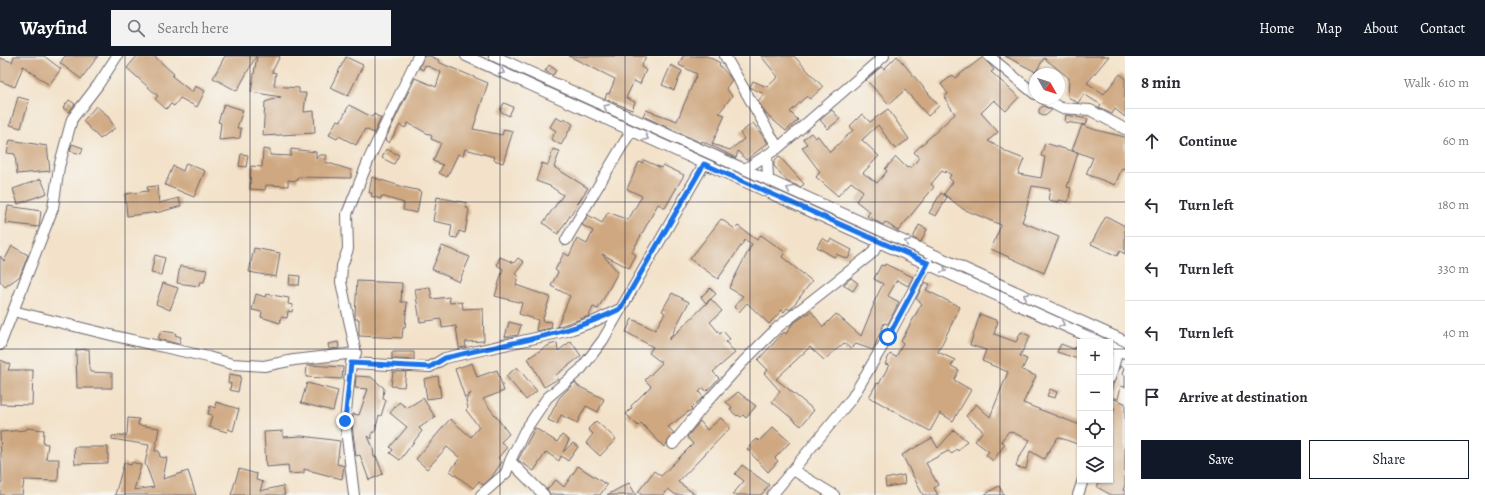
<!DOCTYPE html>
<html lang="en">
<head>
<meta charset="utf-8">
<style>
	:root { --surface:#fff; --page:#f2f2f3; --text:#2b2b33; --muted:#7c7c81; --line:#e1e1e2; --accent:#111827 }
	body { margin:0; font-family:Alegreya,serif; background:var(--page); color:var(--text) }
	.controls { position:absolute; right:12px; bottom:12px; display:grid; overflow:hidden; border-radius:0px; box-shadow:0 1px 3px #0004 }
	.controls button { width:36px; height:36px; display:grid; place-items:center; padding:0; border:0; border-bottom:1px solid var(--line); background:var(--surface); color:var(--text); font:20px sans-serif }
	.compass { position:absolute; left:1029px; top:12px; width:36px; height:36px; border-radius:50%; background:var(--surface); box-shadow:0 1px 3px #0004; rotate:129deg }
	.stop { position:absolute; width:12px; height:12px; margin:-9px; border:3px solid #1a73e8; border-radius:50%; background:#fff }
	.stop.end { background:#1a73e8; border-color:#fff; box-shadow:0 1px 4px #0008 }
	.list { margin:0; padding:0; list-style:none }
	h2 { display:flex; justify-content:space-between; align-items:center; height:52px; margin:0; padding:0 16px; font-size:17px }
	h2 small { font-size:13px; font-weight:400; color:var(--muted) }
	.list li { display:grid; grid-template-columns:26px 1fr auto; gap:12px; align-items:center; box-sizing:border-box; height:64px; padding:0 16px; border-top:1px solid var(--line) }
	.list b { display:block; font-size:15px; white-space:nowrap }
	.list em { font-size:13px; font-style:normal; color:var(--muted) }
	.actions { display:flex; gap:8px; padding:12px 16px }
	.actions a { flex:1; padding:9px 0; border:1px solid var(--accent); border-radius:0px; text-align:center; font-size:14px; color:var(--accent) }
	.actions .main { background:var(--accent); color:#fff }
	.icon { flex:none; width:22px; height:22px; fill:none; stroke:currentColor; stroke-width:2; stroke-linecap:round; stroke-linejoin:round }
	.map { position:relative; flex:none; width:1125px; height:439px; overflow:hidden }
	header { display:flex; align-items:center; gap:24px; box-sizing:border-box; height:56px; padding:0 20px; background:var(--accent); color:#fff }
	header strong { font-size:19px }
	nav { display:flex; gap:22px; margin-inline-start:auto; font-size:14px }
	.search { width:280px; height:36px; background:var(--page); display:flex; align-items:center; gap:10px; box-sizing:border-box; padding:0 14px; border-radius:0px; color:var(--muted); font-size:15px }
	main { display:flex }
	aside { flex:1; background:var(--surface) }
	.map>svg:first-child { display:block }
	.building { fill:#cfa881 }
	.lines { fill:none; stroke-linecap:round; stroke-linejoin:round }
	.minor-casing { stroke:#6b656d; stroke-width:12 }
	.minor { stroke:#fff; stroke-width:10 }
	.oneway { stroke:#9c9ca7 }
	.route { stroke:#1a73e8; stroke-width:5 }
	.grid { fill:none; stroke:#22223b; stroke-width:1; stroke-opacity:0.55 }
</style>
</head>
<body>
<header>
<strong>Wayfind</strong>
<div class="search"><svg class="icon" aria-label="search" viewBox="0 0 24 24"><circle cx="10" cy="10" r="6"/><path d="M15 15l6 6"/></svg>Search here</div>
<nav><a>Home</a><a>Map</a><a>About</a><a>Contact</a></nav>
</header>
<main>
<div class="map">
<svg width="1125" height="439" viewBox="0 0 1125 439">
	<rect width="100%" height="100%" fill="#f6f6f2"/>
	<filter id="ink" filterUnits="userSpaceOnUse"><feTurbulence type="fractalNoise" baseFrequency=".025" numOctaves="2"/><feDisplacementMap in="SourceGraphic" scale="8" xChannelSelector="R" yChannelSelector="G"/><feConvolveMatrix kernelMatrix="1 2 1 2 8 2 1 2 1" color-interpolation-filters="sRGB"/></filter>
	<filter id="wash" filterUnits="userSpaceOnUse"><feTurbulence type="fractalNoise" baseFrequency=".012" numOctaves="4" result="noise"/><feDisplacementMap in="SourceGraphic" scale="16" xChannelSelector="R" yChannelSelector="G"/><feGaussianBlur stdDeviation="0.9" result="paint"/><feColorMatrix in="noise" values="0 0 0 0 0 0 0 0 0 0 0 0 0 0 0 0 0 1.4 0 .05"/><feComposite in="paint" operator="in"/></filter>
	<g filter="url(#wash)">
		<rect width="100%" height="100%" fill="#f3e2c9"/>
		<g id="blocks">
			<path class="building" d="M14,0H44L61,13L49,29L23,10L15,31L0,25V2L12,6Z
				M65,0H98L81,23L60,7Z
				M137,0H154L174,18L172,20L192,36L195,30L205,35L197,51L180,42L174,50L171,48L166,53L155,43L158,40L127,12Z
				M225,0H256L237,35L213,22Z
				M257,0H280L272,16L276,17L274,30L299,32V37H306L304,56L314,55L315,77L263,80L265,46L281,41L251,36Z
				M424,0H430L439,4L438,6L488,27L473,73L502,79L504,73L513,75L503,107L494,104L495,101L465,93L463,100L458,98L447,121L439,117L443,109L433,105L441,87L431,83L432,80L408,67L405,72L400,69L389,87L385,84L415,22L436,31L441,16L425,9L423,14L419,12Z
				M569,0H646L641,11L646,14L640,28L634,25L626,42L635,46L632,54L605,43L607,37L609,38L615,23Z
				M683,0H707L720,7L719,9L729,20L732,24L726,32L732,40L719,57L725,59L712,88L730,94L744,83L740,77L753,67L768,87L746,104L738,95L736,102L702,85L701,87L643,60L646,54L677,65L697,18L679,9Z
				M761,0H794L823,31L810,43L807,40L790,56L798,64L786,75L766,58L758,45L764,38L750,31L753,25L767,31L778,21Z
				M897,0L939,50L928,60L905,34L889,48L866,24L881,11L884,13Z
				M1005,0H1109L1087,27L1104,38L1120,18L1125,22V61L1115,53L1112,58L1099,52L1101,49L1084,38L1078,47L1068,41L1069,22L1044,2L1036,16Z
				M346,1L363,9L348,40L330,32Z
				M983,1L994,14L991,16L1019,41L1006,55L994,44L981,57L998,76L988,85L1009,97L1024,103L1018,118L1041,122L1045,101L1041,100L1045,87L1078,97L1067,131L1071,132L1068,146L1059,144V146L1048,144L1050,133L1032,130L1026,154L1022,166L1059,181L1044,217L991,193L1001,169L963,153L944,138L953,126L949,122L951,119L946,115L945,117L942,115L931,128L934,131L898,175L885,166L883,169L867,160L870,156L856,145L863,135L851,126L838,140L816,121L820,116L802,92L807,88L803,83L811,77L815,82L818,80L830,96L853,74L850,70L862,58L870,66L888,53L909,83L895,93L878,69L862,84L879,100L863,117L877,127L887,115L885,113L896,101L907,112L908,110L911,112L919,102L914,96L955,58L944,41L948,38L941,28L953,19L955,22Z
				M549,9L556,14L553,19L545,15Z
				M671,9L682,15L674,34L662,29Z
				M18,41L29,44L21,72L10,69Z
				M69,44L75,48L69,56L63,52Z
				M504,47L513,51L509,60L500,55Z
				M224,48L243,54L237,72H241L240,82L219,84L221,67L218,66Z
				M349,49L372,61L374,58L381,62L374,77L365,73L356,89L339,80L337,83L329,79L337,64L341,65Z
				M96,50L107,59L115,72L100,83L83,65Z
				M1043,50L1052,54L1045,60L1039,57V53Z
				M832,54L840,63L828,73L820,64Z
				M1066,59L1088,63L1086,69L1065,66Z
				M556,61L562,65L564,62L573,68L561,89L551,83L556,75L550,71Z
				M1082,69L1096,74L1125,81V113L1122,112L1115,129L1086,118L1093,102L1072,94Z
				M10,84L47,90L50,115L17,118L15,98L7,97Z
				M72,88L83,92L81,98L70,95Z
				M263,93L270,94V99L291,100V93L316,96V103L319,99H327L325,106L351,114V122L298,121L297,125L288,124V130L266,129L265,134L250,133L251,110L262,111Z
				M386,93L399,99L394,108L382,102Z
				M553,93L560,95L554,111L588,132L558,178L543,167L563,139L550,130L536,125L542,107L548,109Z
				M241,98L248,99L246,111L239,110Z
				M779,100L804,128L801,131L788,126L774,110V105Z
				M644,104L661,112L663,109L684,119L665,152L658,148L632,196L636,199L629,212L602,198L618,216L598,253L593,251L589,260L557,271L570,240L551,230L558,216L555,214L564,197L569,200L577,183L587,188L593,175L582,169L588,159L602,167L608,156L628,164L642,140L627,133L639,106L642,107Z
				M186,107L205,115L194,141L165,129L173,110L183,115Z
				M372,121L403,131L421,135L417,157L403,154L404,147L381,140V143L371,140L372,137H369Z
				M41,123L47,137L18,148L13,133Z
				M157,130L159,147L179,142L181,150L160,156L127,160L125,138L148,135L147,131Z
				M941,137L947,141L936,160L929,157Z
				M437,141L467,147L466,152L469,153L465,177L459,175L457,182L450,181L452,169L433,165Z
				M8,150L41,155L39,171L5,167Z
				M1106,160L1125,170V198L1120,195L1117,200L1091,188Z
				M721,163L735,173L738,170L757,184L761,179L785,196L782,201L812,225L790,254L787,252L784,256L782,254L769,268L747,247L739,256L734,251L743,240L729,232L752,188L745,184L718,223L690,203Z
				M919,169L927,173L921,186L913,182Z
				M822,182L829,186L831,183L852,194L848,203L836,198L834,201L817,191Z
				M12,190L28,199L20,220L5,231L0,225V200L4,205Z
				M442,190L470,201L459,226L432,213Z
				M254,192L280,197L276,221L249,216Z
				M155,199L165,202L161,219L151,217Z
				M500,201L514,207L518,202L524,206L515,218L518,219L516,229L550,241L542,265L552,266L551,272L536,275L538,264L519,258L522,247L495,240L503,213L497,209Z
				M885,208L913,221L908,230L897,224L888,240L899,246L888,268L884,267L873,294L856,288L851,293L844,287L824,304L810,291L776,323L814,354L801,370L772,346L780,335L764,317L768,314L758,304L784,276L786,278L792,268L811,255L823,271L836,258L861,280L874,248H873L883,228L874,223L881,209L884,210Z
				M180,210L207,214L204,226H200L199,230L177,227Z
				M290,219L300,220L299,229H289Z
				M851,222L858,227L853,235L843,229Z
				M357,225L402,227L401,246H407L405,272H403L402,282L359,280V263H355V259Z
				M925,226L930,228L926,234L960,251L938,296L955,304L951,310L959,314L954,324L971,334L953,365L940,357L930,375L869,341L877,327L879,328L889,309L885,308L890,298L896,301L903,287L901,285L922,247L916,243Z
				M163,227L178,232L170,254L156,248Z
				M430,231L432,243L449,241L450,247L462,246L463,253L483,252L484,285L465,286L466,291L459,292L456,270L442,272L441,263L420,266L415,233Z
				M710,232L716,238L706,247L701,241Z
				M672,237L689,246L669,284L711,243L722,255L710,266L720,278L723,275L730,283L726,286L735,297L713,316L719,322L707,335L703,332L699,336L703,341L691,352L692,353L668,371L674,377L664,391L641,367L638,370L626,358L632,352L631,350L651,330L645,324L662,307L649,297L653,291L626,276L632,263L655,274L665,257L662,255Z
				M256,238L265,241L266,238L289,242L288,248L293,249L292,256L288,255L287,262L281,261L280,267L261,261L262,256L252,254Z
				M980,258L998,265L994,278L1016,286L1021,276L1030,280L1020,300L1027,303L1022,314L1036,320L1023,347L1080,369V389L1058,381L1044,403L1030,395L1026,413L1016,411L1019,400H1020L1030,384L1009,375L1001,385L1005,388L993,405L986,399L989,396L975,385L983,375L966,360L976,348L990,361L1008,316L982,305L986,294L970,289Z
				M509,266L521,269L518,279L505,281Z
				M161,275L176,277L175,279L181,281L179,288L158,283Z
				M571,285L581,300L556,319L558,323L544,331L528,302L549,289L557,287L558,295Z
				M338,286L339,292L329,293L328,288Z
				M1061,288L1074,293L1075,291L1080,293L1078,303L1057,296Z
				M89,293L90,316L112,317V332H77L76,294Z
				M392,296H414V304L392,303Z
				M0,304L10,308L8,314H33L32,349L0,348Z
				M472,307L477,321L497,314L504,335L483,343L509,378L501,386L507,391L498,402L502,406L491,422L483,429L479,425L473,432L450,415L460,402L447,391L427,413L416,403L450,363L471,381L479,371L466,354L468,352L466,344L471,337L465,342L455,313Z
				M307,309L343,311L342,323L306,321Z
				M1120,310L1124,312L1122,318L1125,319V331L1121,330L1118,343L1110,341V337Z
				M517,311L537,335L526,344L506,320Z
				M393,316H406L404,331L391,330Z
				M229,318L241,320L238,336L230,334L231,327H228Z
				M356,320L371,321L384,332L383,343L386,344L381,360L379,359L375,376H372V383L368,380L373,392L374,401L376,400L383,418L369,424L360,399L356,400L352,369L353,358L359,359L368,333L355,332Z
				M438,320L441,341L427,343L424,323Z
				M575,326L578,330L604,343L598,356L586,350L577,367L561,359L557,368L548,364L559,342Z
				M307,327L338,335L333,355L301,347Z
				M1050,333L1057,336L1055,342L1047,340Z
				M738,336L756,350L746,362L743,359L741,361L738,359L737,360L730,354L732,351L726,346Z
				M423,342L435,361L419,372L422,375L400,404L390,397L393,394L390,391L407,371L390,357L399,346L407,352Z
				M1114,343L1125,347V429L1123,434L1125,435V439H1111L1097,431L1100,424H1110V365L1115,352L1111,350Z
				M216,346L239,353L233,375L228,373L227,376L209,371L212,359L208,358L210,350L215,352Z
				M128,362L139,363L138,369L159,372L155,395H159L160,401L167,402L163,423L188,415L196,439H115L124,407L131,409L132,406L141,409L134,434L154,431L145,407L149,389L112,383V380L127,379Z
				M721,362L730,372L678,426L696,439H676L668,433L664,439H642L638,436L654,415L661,420L693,388L687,381L700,365L707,374Z
				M596,365L616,383L600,400L586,387L593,378L588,373Z
				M773,371L790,386L775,402L778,405L768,416L747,393L757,383L759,385Z
				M27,372L44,374L43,387L48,388L46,403H59L58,425L24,424L22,439H0V427H2L0,376L26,374Z
				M535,372L557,386L562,379L569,384L563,396L573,387L578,391L568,405L561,400L559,405L546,396L534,415L518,404Z
				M954,374L967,385L958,395L956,393L952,398L948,395L926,407L938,429L934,432L938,439H923L902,399L932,382L938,392Z
				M283,375V381L302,380L340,385L337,408L344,410L342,423L304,413V417L289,418L288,409L266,411L264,376Z
				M74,391H108V407L75,408Z
				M742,409L769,429L761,439H732L744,425L735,418Z
				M578,410L607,429L600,439L550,438L547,433L556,424L564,431Z
				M239,413L257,418L256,424L263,426L260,435L283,430L285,439H231Z
				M904,419L905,428L886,431L885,423Z
				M629,427L636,439H607Z
				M999,430L1004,439H984Z"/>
		</g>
	</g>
	<g filter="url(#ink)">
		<use href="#blocks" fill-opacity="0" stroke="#6b656d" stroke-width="1"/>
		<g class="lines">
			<defs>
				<path id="minor" d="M466,0C677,97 889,189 1100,286
					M494,0L1125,285
					M725,0L778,92
					M989,0L1035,38
					M1042,42L1061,52L1090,54L1125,73
					M767,100L768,123
					M745,113L778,92L884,0
					M566,184L631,75
					M13,255L119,281L208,301L232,308L264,310L294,304L356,297
					M0,289L53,152L59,111L72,63L98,29L117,0
					M1110,290L1125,297
					M351,307L430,311L445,302L567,275L595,265L620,253
					M1110,322L1118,294
					M673,388L706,347L743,306L778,271L870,199L874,195L877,185
					M510,405L544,439
					M793,414L834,439
					M354,439L345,365L351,307L356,297L341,226L342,210L348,193L347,158L369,103L418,0
					M481,439L506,417L510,405L524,376L547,342L581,313L603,284L704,108
					M772,439L852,342L888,281L928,207
					M1078,439L1083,424"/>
			</defs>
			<use href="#minor" class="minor-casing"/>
			<use href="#minor" class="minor"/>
		</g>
		<defs><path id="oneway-chevron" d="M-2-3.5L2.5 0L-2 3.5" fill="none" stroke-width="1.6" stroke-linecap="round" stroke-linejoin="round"/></defs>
		<g class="oneway">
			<use href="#oneway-chevron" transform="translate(502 16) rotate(25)"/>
			<use href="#oneway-chevron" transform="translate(606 51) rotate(-156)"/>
			<use href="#oneway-chevron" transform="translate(646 82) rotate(24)"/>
			<use href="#oneway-chevron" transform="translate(789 133) rotate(-156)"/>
			<use href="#oneway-chevron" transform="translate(907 186) rotate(-155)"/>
			<use href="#oneway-chevron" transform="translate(944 214) rotate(25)"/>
			<use href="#oneway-chevron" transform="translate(1026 240) rotate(-156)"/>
			<use href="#oneway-chevron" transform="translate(1062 268) rotate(25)"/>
		</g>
	</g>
	<g class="lines" filter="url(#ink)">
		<path class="route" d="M345,365L351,307L430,311L445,302C505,287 564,281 620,253L704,108L928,207L888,281"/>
	</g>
	<path class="grid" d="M125,0V439M250,0V439M375,0V439M500,0V439M625,0V439M750,0V439M875,0V439M1000,0V439M0,146H1125M0,293H1080M1110,293H1125"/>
</svg>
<div class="controls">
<button>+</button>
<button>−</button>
<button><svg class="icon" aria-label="locate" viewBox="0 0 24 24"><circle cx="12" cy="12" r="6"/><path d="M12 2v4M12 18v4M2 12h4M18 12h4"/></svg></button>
<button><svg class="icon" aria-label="layers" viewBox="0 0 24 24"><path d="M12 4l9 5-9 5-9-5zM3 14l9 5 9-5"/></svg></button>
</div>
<svg class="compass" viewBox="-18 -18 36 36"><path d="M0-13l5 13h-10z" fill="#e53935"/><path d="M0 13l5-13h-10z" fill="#7c7c81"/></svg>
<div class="stop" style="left:888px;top:281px"></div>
<div class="stop end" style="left:345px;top:365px"></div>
</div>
<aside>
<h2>8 min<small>Walk · 610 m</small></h2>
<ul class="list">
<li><svg class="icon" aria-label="ahead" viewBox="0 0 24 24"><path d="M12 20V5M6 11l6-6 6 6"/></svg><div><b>Continue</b></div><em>60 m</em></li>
<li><svg class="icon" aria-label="left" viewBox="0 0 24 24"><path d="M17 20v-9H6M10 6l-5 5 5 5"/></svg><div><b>Turn left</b></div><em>180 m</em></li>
<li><svg class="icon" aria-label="left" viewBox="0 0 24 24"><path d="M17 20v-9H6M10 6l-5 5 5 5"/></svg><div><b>Turn left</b></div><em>330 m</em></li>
<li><svg class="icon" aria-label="left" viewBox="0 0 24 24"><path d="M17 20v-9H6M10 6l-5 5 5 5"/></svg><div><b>Turn left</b></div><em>40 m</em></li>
<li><svg class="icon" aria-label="arrive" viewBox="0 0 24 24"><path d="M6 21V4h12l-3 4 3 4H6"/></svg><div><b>Arrive at destination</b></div></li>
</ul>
<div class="actions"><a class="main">Save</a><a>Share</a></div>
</aside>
</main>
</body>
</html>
